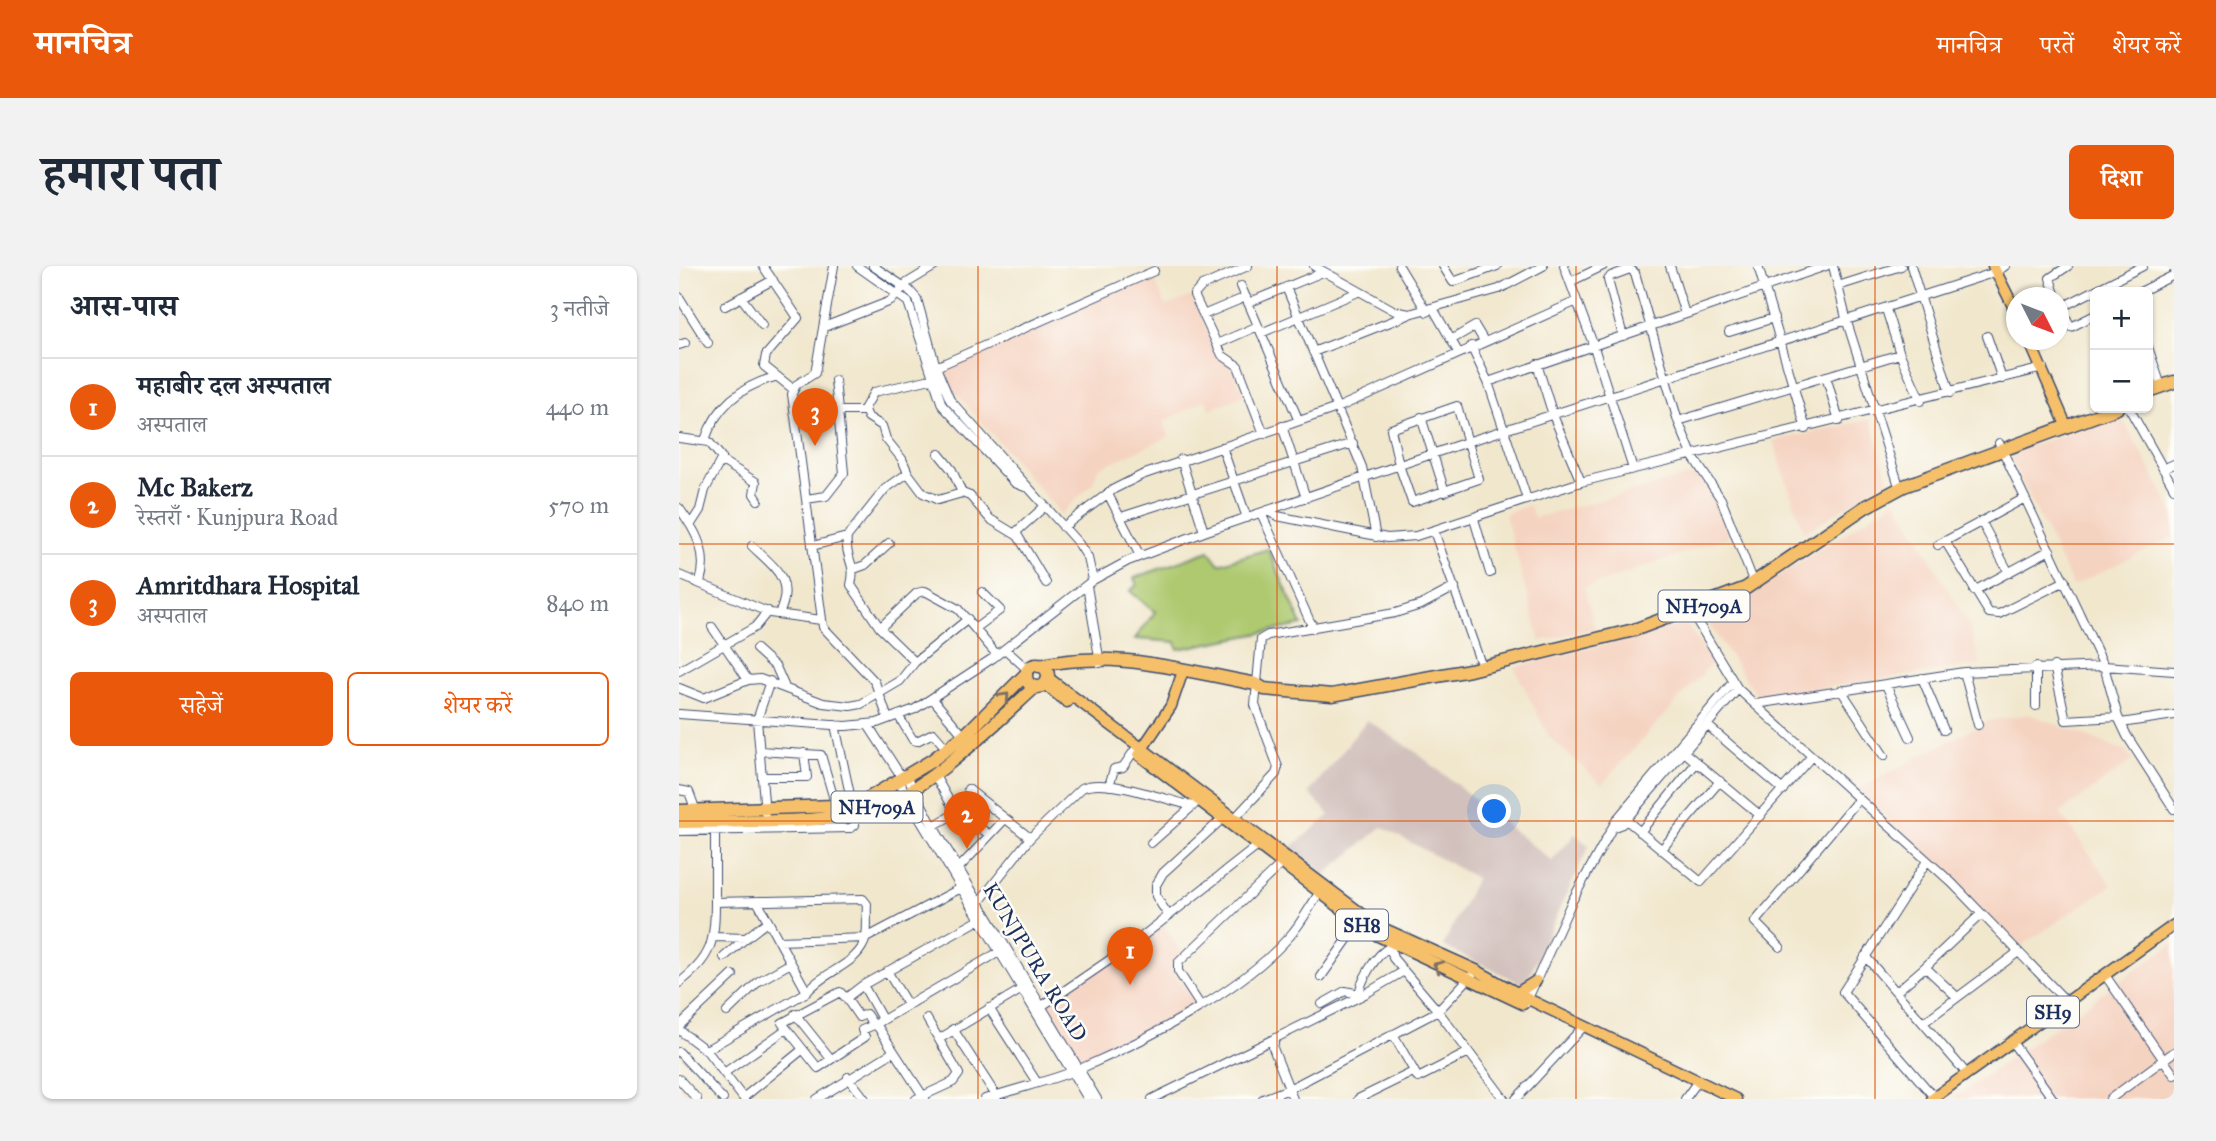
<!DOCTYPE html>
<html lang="hi">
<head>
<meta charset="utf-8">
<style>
	:root { --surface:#fff; --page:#f2f2f3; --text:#1f2937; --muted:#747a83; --line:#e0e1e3; --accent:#ea580c }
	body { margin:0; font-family:"IM FELL Great Primer","Noto Serif Devanagari",serif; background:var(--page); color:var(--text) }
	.controls { position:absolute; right:21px; top:21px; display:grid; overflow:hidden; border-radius:10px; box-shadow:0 2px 5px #0004 }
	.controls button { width:63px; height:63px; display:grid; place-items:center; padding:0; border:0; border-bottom:2px solid var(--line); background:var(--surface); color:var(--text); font:35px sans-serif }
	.compass { position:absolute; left:1327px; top:21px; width:63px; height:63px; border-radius:50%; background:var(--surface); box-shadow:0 2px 5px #0004; rotate:132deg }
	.you { position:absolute; left:816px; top:546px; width:24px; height:24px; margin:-18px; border:5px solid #fff; border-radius:50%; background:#1a73e8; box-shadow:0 0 0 10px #1a73e833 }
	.badge { display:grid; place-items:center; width:46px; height:46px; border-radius:50%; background:var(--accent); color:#fff; font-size:23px; font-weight:700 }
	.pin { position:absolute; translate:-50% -58px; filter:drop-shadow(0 2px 4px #0008) }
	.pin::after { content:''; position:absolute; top:37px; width:24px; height:21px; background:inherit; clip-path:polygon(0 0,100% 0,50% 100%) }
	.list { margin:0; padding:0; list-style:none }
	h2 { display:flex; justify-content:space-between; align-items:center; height:91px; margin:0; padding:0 28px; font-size:30px }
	h2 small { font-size:23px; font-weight:400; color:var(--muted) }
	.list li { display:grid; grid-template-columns:46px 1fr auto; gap:21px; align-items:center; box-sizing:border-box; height:98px; padding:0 28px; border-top:2px solid var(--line) }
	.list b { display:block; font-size:26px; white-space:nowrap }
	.list p { margin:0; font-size:23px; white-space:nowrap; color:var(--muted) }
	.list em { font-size:23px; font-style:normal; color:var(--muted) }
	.actions { display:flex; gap:14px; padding:21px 28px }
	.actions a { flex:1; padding:16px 0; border:2px solid var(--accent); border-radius:10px; text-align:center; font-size:24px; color:var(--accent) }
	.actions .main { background:var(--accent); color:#fff }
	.map { position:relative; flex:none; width:1495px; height:833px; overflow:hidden; border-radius:10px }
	header { display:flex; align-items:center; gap:42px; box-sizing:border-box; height:98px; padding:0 35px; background:var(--accent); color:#fff }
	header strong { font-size:33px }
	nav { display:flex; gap:38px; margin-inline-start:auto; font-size:24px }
	.intro { display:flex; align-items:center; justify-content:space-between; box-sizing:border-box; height:168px; padding:0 42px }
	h1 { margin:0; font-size:49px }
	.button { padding:18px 32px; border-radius:10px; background:var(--accent); color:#fff; font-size:24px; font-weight:700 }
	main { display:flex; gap:42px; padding:0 42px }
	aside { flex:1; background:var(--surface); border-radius:10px; box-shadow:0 2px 5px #0004 }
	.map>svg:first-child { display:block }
	.built { fill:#f5d3c1 }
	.industrial { fill:#d1c0bc }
	.green { fill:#aec96f; stroke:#647c66; stroke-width:2 }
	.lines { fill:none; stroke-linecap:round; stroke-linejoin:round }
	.minor-casing { stroke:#3b4b6f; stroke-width:10 }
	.major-casing { stroke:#3b4b6f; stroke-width:13 }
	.highway-casing { stroke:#3b4b6f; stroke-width:15 }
	.minor { stroke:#fff; stroke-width:8 }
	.major { stroke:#f6c06b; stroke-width:10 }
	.highway { stroke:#f6c06b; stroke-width:12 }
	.oneway { stroke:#7e7064 }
	.grid { fill:none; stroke:#de5710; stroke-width:2; stroke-opacity:0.55 }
	.labels { text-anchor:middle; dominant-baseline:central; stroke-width:5; stroke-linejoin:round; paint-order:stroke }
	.shield { fill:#fdfcf7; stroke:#5f6c8c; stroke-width:2 }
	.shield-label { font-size:19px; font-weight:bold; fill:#1b2f5e }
	.street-label { font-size:21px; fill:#1b2f5e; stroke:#fdfcf7 }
</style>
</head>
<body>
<header>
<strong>मानचित्र</strong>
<nav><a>मानचित्र</a><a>परतें</a><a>शेयर करें</a></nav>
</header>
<div class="intro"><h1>हमारा पता</h1><a class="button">दिशा</a></div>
<main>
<aside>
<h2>आस-पास<small>3 नतीजे</small></h2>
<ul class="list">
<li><span class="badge">1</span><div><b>महाबीर दल अस्पताल</b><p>अस्पताल</p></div><em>440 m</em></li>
<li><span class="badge">2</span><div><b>Mc Bakerz</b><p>रेस्तराँ · Kunjpura Road</p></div><em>570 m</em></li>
<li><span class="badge">3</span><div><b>Amritdhara Hospital</b><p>अस्पताल</p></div><em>840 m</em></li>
</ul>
<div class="actions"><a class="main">सहेजें</a><a>शेयर करें</a></div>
</aside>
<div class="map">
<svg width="1495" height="833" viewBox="0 0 1495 833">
	<rect width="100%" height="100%" fill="#fdfcf7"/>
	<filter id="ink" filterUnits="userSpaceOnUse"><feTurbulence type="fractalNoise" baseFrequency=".0143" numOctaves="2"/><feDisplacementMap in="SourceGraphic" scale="14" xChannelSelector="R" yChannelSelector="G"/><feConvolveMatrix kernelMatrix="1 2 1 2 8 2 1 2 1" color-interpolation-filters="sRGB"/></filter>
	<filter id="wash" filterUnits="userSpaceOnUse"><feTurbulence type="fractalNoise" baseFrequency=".00686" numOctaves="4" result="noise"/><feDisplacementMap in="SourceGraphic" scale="28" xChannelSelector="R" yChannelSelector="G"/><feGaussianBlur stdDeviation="1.57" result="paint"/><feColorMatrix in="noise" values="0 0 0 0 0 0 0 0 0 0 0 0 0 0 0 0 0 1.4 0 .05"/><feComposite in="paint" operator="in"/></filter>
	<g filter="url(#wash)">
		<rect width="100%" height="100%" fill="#f1e7cd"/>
		<path class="built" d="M473,9L487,40L513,30L542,95L549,93L565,129L532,143L526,134L484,156L490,171L419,202L414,217L382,248L272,121L264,101Z
			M1442,150L1495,247V270L1394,320L1329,187Z
			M1192,153L1209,214L1125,267L1094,175Z
			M1018,208L1036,235L1050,271L905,322L916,362L861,375L826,248L850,239L855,252Z
			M1217,234L1290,360L1302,399L1079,431L1025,351L1066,332Z
			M1007,358L1033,397L923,518L870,471L835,401Z
			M1350,448L1447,485L1454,494L1381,547L1433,619L1339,682L1271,609L1178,524L1309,455Z
			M484,658L503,688L491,699L517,738L402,799L368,739Z
			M1495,677V833H1274Z"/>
		<path class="industrial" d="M688,454L738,487L873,595L896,568L910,580L846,719L764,680L797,612L703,561L644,610L609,584L651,549L630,527Z"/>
		<path class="green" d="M589,283L623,359L499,383L497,376L456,373L476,346L451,325L458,319L455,312L530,285L540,298Z"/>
	</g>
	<g filter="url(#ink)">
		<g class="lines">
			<defs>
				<path id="minor" d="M84,0L119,52L87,89L85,100L114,123
					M155,0L136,107L117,119L113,128L144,361L196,416L209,453
					M178,0L229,36L263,139L336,217L346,221
					M194,0L230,24L238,33L257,101L271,134L400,278L409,292L414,314
					M569,0L523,20L515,29L543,89L559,100L585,168
					M635,0L716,45L730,48L820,23L864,0
					M720,0L748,46
					M764,0L774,16L818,0
					M885,0L914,78L954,203
					M991,0L1006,48
					M1079,0L1127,163
					M1154,0L1168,56L1221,223
					M1232,0L1271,127
					M891,16L924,0
					M562,20L619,153
					M1159,20L1222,0
					M607,21L683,201L697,271
					M1461,26L1495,9
					M0,31L29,77
					M62,31L83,59
					M1377,32L1371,12L1389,0
					M569,37L644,6
					M1380,39L1392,61L1416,49
					M46,40L94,14
					M1381,42L1464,0
					M1207,43L1221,88L1242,135
					M755,44L779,86
					M524,49L567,31
					M145,61L212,35L228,17L256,0
					M1050,66L1095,52
					M582,67L679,26
					M944,70L929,14L932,10L951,3L956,7L999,155L1014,191L1042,233L1075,317
					M1308,70L1323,113
					M772,74L796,60L805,75
					M538,78L579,60
					M0,79L6,77
					M792,80L809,116L848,233
					M1469,81L1482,120
					M634,86L729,49
					M858,98L874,149L902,216
					M257,101L475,5
					M1147,110L1160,155
					M809,116L1147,0
					M778,140L800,213L733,236L720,199L712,163Z
					M1450,142L1495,222
					M186,144L189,151L203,160L207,173L223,193L229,207L244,227L259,234L283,227L291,230L311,253L339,270L367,317
					M159,145H184L195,126L252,113
					M742,151L766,226
					M999,155L1221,88
					M603,160L627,232
					M0,172L30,176L43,192L26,224L21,244L12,258
					M26,174C37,141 62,120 96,111
					M1320,177L1425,400L1439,451L1448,470L1495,543
					M543,181L568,252
					M260,188L273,204L283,227
					M502,193L525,266
					M43,195L77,216L75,228L79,234
					M1484,203L1495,198
					M429,228L461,290
					M127,233L147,230L165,207L156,114
					M0,242C17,265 30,288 21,316
					M588,245L598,250L708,272L737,270L902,216L1364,102
					M582,247L634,362
					M442,251L674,177
					M795,253L811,307
					M1302,255L1330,307
					M384,261L435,223L463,209L658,142L898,35
					M755,265L803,401
					M336,267L365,241
					M168,271C165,293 178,296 172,319L201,362L236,396
					M1266,275L1310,347L1320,348L1386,315
					M1259,279L1346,232
					M73,280C96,302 116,314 100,348
					M133,280L168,271L206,223L229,207
					M175,303L186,299L210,277
					M0,309L91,347L142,354
					M408,320L421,397
					M1295,325L1371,284
					M1010,342L1059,423L1273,617L1388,736
					M33,361L69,414
					M201,362L238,327L246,325L279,343L318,389
					M297,362L321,344L303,326
					M77,383L97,401L105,419
					M326,383L349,404
					M1375,400L1387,454L1439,451
					M0,405L76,361L89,345
					M1285,406L1299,459
					M1243,412L1265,464
					M1207,419L1231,471
					M0,422L25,432L69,414L81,413L144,437L171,440L182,438L221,415L236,396L289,353
					M1162,424L1205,490
					M253,432L285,470
					M1077,438L1285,406L1425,400L1495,405
					M1357,440V401
					M0,448L167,460L198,457L236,443L314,392L414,314L449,295L525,266L788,176L1317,6L1326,0
					M219,449L234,474L238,475L254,467L268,483
					M1442,457L1495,449
					M156,459L173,538
					M189,459L220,507L228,510L254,560L418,833
					M1028,459L1104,524
					M81,485L142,489L157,540
					M1005,486L1082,550
					M255,508L277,547
					M220,510L225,527L409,833
					M83,511H128L125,487
					M430,520L435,503L444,501L455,485
					M289,523L351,572
					M0,524L10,526L17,545
					M86,547L78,454L91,415
					M556,552L597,508L599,501L576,439L582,373L589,369L716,347L742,339L776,321
					M946,553L1022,616L1132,491
					M254,560L279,546L311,569
					M935,561L943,558L1059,423
					M0,565L172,562L176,559V548
					M961,566L1018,496
					M472,577L516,538
					M982,584L1041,515
					M1248,595L1164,726L1255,831
					M278,604L326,553
					M78,635L128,726
					M297,640L351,572L403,522C427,511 487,534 514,540
					M489,649L477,630V619L484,607L542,554
					M36,671L67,672L89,655
					M100,675L187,672L284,621
					M711,678L714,692L759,745L825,833
					M1101,681L1076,656L1179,534
					M1186,690L1288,808
					M45,691L67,672
					M1246,701L1302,648
					M208,705L228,738
					M1426,709L1495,809
					M642,711L680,657
					M0,717C33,692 36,675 36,636
					M184,719L203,753
					M1217,726L1246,701L1278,731
					M680,731C680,716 697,688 711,681
					M167,732L180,751L187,748L194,758
					M847,737L893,635L938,553L1054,416
					M643,738L666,725L680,728
					M521,739L499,705V697L603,597
					M310,742L357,815
					M360,742L451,680L580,579
					M48,746L80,715L112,697
					M116,748L152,793
					M1244,757L1338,687
					M197,758L183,764L186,771L139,802L103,757L161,726L167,732L184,719L302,653
					M0,760L54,709
					M274,763L318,831
					M0,764L28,785L65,833
					M714,768L739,812L790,786
					M596,772L594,782L614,833
					M260,773L343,723
					M1333,776L1374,833
					M27,784L128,726C144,705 181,699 187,671C189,660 187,648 188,638L184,633L36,636V554
					M0,786L44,833
					M45,807L106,764
					M169,811L186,833
					M0,813L18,833
					M64,832L123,784
					M138,833L214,786
					M237,833L274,816L280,808L248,753
					M246,833L197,758L320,686
					M306,833C338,822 372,815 403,802C469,773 562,725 610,671C623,657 632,638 643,623
					M473,833L686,728L725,705
					M584,833L610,823L759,745L793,709
					M679,833L734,806
					M837,833L905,760
					M1006,833L1019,815
					M1431,833L1495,786"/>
				<path id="major" d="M1314,0L1338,48
					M1350,74L1387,159
					M368,411L699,660L797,704L849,733L1057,833
					M365,418L388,436
					M463,483L492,440L504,405
					M460,489L697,669L844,738
					M838,727L857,715
					M1253,833L1495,659"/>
				<path id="highway" d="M1469,125L1495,116
					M347 410a11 11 0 1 1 22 0a11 11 0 1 1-22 0Z
					M360,400C432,382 506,405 577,418L585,423L653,429L791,404L955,364L1067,322L1186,241L1225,220L1438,142
					M0,545L157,540L185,535L252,495L285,470L347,408
					M0,556C54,554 135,559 186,546C242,531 313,460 356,421"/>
			</defs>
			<use href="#minor" class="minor-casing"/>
			<use href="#major" class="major-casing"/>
			<use href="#highway" class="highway-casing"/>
			<use href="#minor" class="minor"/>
			<use href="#major" class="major"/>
			<use href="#highway" class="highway"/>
		</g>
		<defs><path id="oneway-chevron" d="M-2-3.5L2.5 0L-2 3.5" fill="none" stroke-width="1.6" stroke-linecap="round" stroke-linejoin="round" transform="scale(1.75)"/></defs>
		<g class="oneway">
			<use href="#oneway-chevron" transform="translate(326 431) rotate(-46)"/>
			<use href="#oneway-chevron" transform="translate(759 700) rotate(-156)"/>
		</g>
	</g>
	<path class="grid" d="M299,0V833M598,0V833M897,0V833M1196,0V833M0,278H1495M0,555H1495"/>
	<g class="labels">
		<g class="shield">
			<rect x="979.5" y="324.5" width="91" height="31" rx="5"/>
			<rect x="152.5" y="525.5" width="91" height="31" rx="5"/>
			<rect x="657" y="643.5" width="52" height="31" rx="5"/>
			<rect x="1348" y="730.5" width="52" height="31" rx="5"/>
		</g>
		<g class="shield-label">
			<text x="1025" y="340">NH709A</text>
			<text x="198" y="541">NH709A</text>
			<text x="683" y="659">SH8</text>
			<text x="1374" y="746">SH9</text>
		</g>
		<g class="street-label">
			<text transform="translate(356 696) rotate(59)">KUNJPURA ROAD</text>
		</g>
	</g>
</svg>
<div class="controls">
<button>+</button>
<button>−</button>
</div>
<svg class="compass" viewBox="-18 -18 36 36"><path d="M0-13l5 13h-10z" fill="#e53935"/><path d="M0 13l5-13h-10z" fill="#747a83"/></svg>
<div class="you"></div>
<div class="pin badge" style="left:451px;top:719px">1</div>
<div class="pin badge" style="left:288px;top:583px">2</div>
<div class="pin badge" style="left:136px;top:180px">3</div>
</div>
</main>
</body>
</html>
